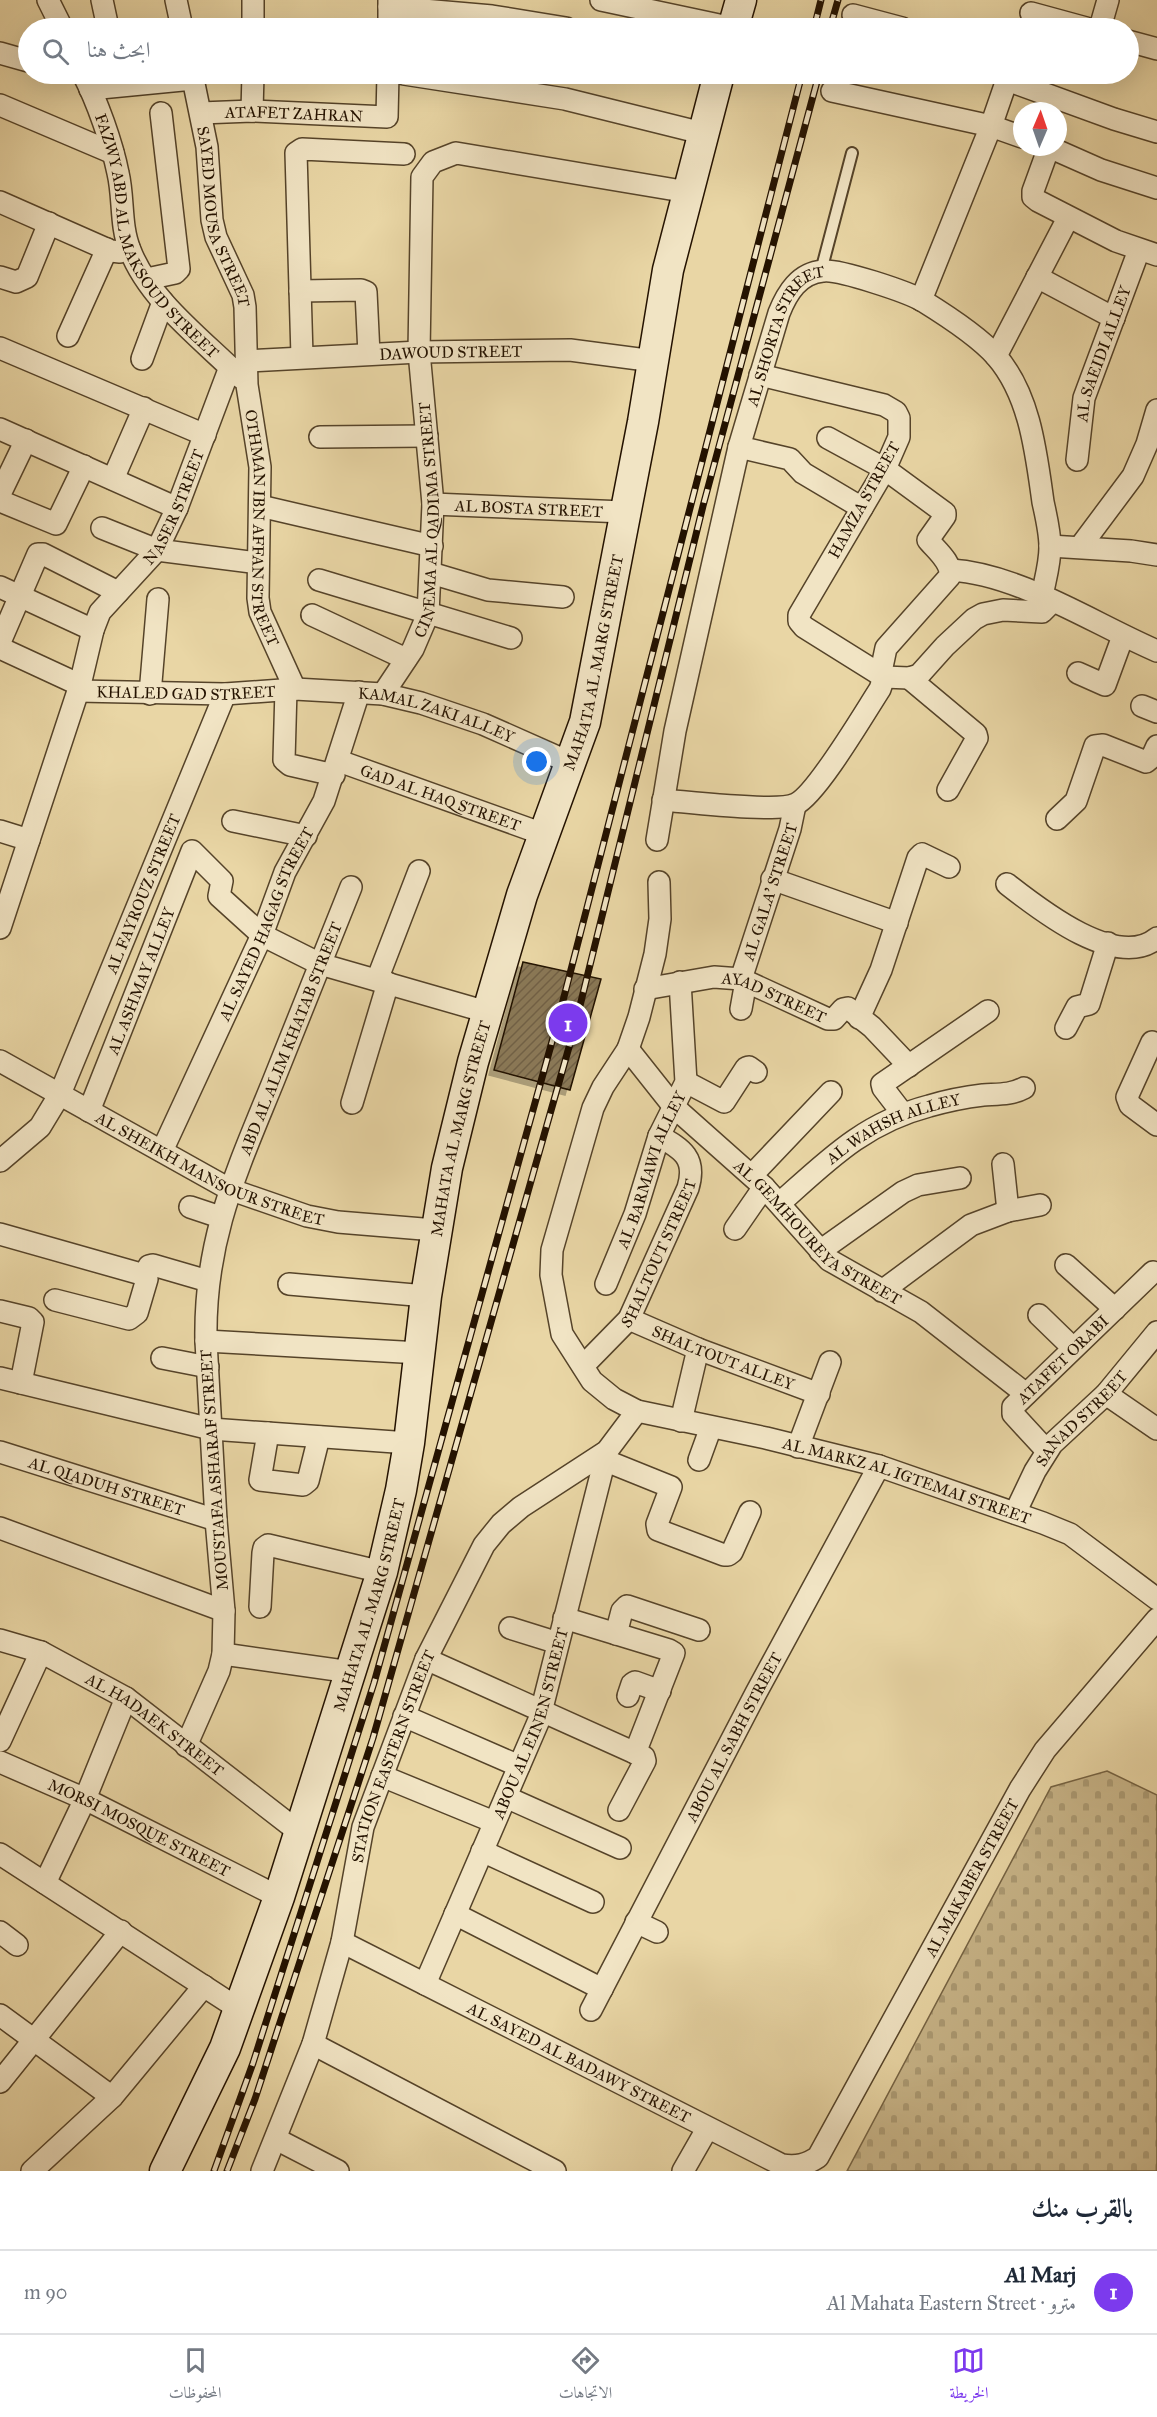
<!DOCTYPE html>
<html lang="ar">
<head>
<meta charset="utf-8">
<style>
	:root { --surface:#fff; --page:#f6f6f7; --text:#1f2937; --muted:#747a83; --line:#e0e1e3; --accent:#7c3aed }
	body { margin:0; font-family:"IM FELL Great Primer",Amiri,serif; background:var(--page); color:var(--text); direction:rtl }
	.compass { position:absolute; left:1013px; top:102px; width:54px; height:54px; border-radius:50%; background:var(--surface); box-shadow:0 6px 24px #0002; rotate:2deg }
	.you { position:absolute; left:537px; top:762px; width:21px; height:21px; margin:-15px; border:4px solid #fff; border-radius:50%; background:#1a73e8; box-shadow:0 0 0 9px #1a73e833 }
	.badge { display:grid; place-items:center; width:39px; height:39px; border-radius:50%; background:var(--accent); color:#fff; font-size:20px; font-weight:700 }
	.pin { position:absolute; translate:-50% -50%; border:3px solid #fff; box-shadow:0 2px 6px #0006 }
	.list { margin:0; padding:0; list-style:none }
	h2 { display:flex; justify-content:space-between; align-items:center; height:78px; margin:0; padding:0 24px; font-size:26px }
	h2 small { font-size:20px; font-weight:400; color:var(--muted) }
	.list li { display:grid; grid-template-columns:39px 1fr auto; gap:18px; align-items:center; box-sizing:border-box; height:84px; padding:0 24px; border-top:2px solid var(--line) }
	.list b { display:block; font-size:22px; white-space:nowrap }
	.list p { margin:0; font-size:20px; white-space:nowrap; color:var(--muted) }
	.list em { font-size:20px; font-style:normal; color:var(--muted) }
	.icon { flex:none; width:33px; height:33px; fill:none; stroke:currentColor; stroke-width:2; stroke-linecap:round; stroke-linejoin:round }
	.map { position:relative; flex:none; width:1157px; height:2171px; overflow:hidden; direction:ltr }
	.search { position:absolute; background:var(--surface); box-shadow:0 6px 24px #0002; left:18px; right:18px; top:18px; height:66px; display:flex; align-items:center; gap:15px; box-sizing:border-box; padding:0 21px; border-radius:33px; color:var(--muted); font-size:22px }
	.sheet { height:162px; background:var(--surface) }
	nav { display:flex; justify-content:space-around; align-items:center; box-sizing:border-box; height:84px; border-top:2px solid var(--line); background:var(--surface); font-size:16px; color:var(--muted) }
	nav a { display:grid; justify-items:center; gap:3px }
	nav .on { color:var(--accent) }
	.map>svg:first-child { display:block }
	.cemetery { fill:url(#cemetery-stones); stroke:#766444; stroke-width:1.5 }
	.building { fill:url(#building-hatch); stroke:#241200; stroke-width:1.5; filter:url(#shadow) }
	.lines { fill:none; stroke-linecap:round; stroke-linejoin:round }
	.lane-casing { stroke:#554329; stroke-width:14 }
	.street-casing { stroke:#554329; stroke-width:24 }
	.secondary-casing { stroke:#241200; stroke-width:33 }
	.lane { stroke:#f1e4c4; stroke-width:10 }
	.street { stroke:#f1e4c4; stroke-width:21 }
	.secondary { stroke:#f1e4c4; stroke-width:30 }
	.rail-casing { stroke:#241200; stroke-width:7 }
	.rail { stroke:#f1e4c4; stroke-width:4.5; stroke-dasharray:14; stroke-linecap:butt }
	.labels { text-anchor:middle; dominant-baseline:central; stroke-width:4.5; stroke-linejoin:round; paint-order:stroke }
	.street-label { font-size:16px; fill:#241200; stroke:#f1e4c4 }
</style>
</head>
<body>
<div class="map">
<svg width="1157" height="2171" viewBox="0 0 1157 2171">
	<defs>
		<pattern id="cemetery-stones" width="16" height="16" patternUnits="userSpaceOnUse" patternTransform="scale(1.5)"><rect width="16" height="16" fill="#c8b589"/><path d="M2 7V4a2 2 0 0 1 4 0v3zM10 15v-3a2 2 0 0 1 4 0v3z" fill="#ac9b74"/></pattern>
		<pattern id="building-hatch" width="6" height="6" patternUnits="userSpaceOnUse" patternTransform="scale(1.5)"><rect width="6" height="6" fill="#8a7856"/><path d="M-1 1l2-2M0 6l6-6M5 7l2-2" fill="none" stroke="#716145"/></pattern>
		<filter id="shadow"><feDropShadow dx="-5" dy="5" stdDeviation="0" flood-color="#0004"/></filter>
	</defs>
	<rect width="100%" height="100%" fill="#e9d6a5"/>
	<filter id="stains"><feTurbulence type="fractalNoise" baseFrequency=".00333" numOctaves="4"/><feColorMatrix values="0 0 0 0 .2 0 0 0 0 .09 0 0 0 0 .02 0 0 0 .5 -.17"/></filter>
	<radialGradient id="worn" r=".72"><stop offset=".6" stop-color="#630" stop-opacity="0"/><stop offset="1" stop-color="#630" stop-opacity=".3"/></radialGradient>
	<path class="cemetery" d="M1107,1771L1157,1795V2171H847L1051,1787Z"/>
	<path class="building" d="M523,962L601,979L570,1090L494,1070Z"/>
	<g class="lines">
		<defs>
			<path id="lane" d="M821,271L852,153"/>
			<g id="street">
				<path d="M48,0L62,28"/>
				<path d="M102,0L108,28"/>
				<path d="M176,0L182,28"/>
				<path d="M253,0V28"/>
				<path d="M601,0L733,28"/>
				<path d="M389,7L492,16L566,28"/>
				<path d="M1031,13L1086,28"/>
				<path d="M853,15L902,28"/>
				<path d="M389,28V0"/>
				<path d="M1100,28L1108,0"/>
				<path d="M1128,41L1157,49"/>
				<path d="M0,53L28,61"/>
				<path id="s1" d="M83,74C97,101 112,143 118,173C124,198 120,226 130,250C149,300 203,340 240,377"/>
				<path id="s2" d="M192,74L207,147L212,220L216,237L243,295L245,307L247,385L260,467L258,598L260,612L295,689"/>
				<path d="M404,74L565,99L702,133"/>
				<path d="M1007,80L1114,119L1157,132"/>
				<path d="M90,89L193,79"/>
				<path d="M832,91L991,126L1022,137"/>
				<path d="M0,105L113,153"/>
				<path d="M252,111L253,74"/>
				<path id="s3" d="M201,113L252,111L387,117L388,74"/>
				<path d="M1049,147L1033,191V197L1038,201L1116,241L1157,255"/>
				<path d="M1049,147L1101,170L1157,188"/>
				<path d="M0,202L111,251L120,252L129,248"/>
				<path d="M0,277L16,282L27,277L49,223"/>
				<path d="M1037,277L1114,318"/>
				<path d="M147,279L175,273L179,269L161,113"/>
				<path d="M300,291L361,290L366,292L369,354"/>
				<path d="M921,300L991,126L1009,74"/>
				<path d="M68,336L107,249"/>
				<path d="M0,348L205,435"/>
				<path d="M302,356L296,153L302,149L404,154"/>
				<path d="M996,356L1068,218"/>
				<path d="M142,359L163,302"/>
				<path id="s4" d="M247,361L419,352L570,350L654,361"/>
				<path d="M760,375L884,405L896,412L899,418V437L885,469L799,615V621L804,627L884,677"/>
				<path d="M0,429L177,508"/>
				<path d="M320,437L427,436"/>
				<path d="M739,447L790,459L803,473L862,508"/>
				<path id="s5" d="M1077,460L1084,398L1139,250"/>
				<path d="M113,479L144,408"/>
				<path d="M0,494L26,440"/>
				<path d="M0,501L56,524L84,466"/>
				<path id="s6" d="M433,504L624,512"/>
				<path d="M260,506L432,546"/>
				<path d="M102,528L157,550L258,563"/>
				<path d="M1050,546L1131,551L1157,555"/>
				<path d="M1080,547L1133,476L1147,444L1157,410"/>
				<path d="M951,570C1019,574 1094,624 1157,651"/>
				<path d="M431,573L488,590L563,597"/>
				<path d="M319,580L511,638"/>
				<path d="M0,587L93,630"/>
				<path d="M312,615L406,659"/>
				<path d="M0,642L38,554H43L118,592"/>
				<path d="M0,648L80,685"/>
				<path d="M1078,673L1105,685L1123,636"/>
				<path d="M884,677L909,678L919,675L945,646L974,619L983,614L1003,610L1042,612L1052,602"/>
				<path d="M909,678L976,734L977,738L948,790"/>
				<path d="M286,689L284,760L290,765L334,775"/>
				<path id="s7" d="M78,691L225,694L295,689L383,694L421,703L483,724L571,763"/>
				<path d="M150,694L158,599"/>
				<path id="s8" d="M383,694L413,649L428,614L433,504L419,352L422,177L433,162L456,153L688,192"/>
				<path d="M1142,706L1157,712"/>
				<path id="s9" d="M339,761L543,834"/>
				<path d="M663,800C689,802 778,813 796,804C817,794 865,712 880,689L884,677L882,667L886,648L950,576C952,562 936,550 928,540L945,516V513L885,469L828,438"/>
				<path d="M1057,819L1076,801L1095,746L1103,745L1146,762L1152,757L1157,746"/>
				<path d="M233,821L306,836"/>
				<path d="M0,831L29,840"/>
				<path id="s10" d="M657,840L675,731L739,447L779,313C787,293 799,273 823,271C839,269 908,292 923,301C944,314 980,338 996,356C1030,395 1036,452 1043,502C1046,516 1050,532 1050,547C1050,564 1045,580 1042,596"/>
				<path d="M772,879L897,923"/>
				<path id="s11" d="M659,882L660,919L655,954L639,1017L628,1049L603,1087L593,1108L552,1250L551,1275L562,1334L592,1381L614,1399L637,1411L766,1438L879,1466L1043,1523L1070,1534L1157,1599"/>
				<path d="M1007,884C1039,909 1117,971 1157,938"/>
				<path id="s12" d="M0,928L80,685L93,630L100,612L157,550L177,508L230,367"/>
				<path id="s13" d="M741,979L790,829L795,805"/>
				<path d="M377,980L419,871"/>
				<path id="s14" d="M645,989L714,977L741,979L828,1019H834L843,1009L848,1008L872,1027L909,1066"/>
				<path d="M741,1009L746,981"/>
				<path d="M859,1018L881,970L918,858L922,854L949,867"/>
				<path d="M1066,1028L1077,1007L1089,1004L1108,943"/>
				<path d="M1152,1042L1127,1097L1130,1105L1157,1125"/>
				<path id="s15" d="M628,1049L674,1107L764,1187L829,1260L921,1312L1026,1394"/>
				<path id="s16" d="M0,1061L229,1189L307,1216L338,1222L435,1230"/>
				<path d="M686,1082L724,1102L746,1068L749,1067L756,1072"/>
				<path d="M352,1103L388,983"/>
				<path id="s17" d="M89,1111L192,851L222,881L219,896L262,935L320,964L487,1012"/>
				<path d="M903,1114L883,1088L882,1084L988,1011"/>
				<path id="s18" d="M162,1151L262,935L285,872L324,801L359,692"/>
				<path id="s19" d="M0,1161L40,1127L60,1094L225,694"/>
				<path d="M1003,1164L1008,1211"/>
				<path d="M752,1175L831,1092"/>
				<path id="s20" d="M780,1203C828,1160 864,1123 929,1106C946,1101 966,1097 983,1095C998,1094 1011,1095 1024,1088"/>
				<path d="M190,1207L220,1217"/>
				<path d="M735,1229L764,1187"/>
				<path d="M0,1234L141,1274H145L149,1266L153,1265L208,1281"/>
				<path d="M820,1251L903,1192L918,1185L960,1178"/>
				<path d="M1066,1265L1115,1309"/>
				<path d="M289,1284L426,1296"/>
				<path id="s21" d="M606,1284L635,1214L659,1136L686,1082L680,982"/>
				<path d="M882,1291L971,1225L1008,1211L1040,1205"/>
				<path d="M55,1300L129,1319L137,1313L147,1279L145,1274"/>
				<path d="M0,1311L29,1318L33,1322L21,1383"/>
				<path d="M1039,1315L1073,1348"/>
				<path id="s22" d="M629,1319L698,1349L819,1394"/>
				<path d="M206,1341L420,1353"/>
				<path d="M162,1358L208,1367"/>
				<path id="s23" d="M583,1366L629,1319L688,1188C697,1158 682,1149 659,1136"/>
				<path d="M0,1378L211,1429L409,1443"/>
				<path d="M1106,1394L1157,1429"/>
				<path d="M681,1421L698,1349"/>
				<path d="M268,1433L260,1480L303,1485L308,1481L319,1437"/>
				<path d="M798,1447L830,1362"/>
				<path id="s24" d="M1047,1451L1013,1414V1407L1153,1272"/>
				<path id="s25" d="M0,1452L216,1520"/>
				<path d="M604,1460L671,1487L657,1524L658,1530L724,1555H728L732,1552L750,1512"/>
				<path d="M699,1460L711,1427"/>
				<path id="s26" d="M1015,1513L1035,1471L1052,1444L1106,1394L1157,1332"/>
				<path d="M0,1528L224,1611"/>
				<path d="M260,1607L263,1553L264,1548L268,1545L382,1572"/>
				<path d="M564,1618L669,1650L674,1653L635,1753"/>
				<path d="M510,1628L558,1643"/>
				<path d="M616,1634L622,1611L627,1606L699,1630"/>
				<path id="s27" d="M0,1640L41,1652L126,1698L299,1832"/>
				<path d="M223,1654L351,1672"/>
				<path d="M426,1659L644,1757L645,1761L619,1810"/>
				<path d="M628,1696L632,1684L635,1682L660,1691"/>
				<path d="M404,1716L519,1766"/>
				<path d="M0,1741L41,1652"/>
				<path id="s28" d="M186,1746L219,1671L223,1654L224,1611L216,1520L206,1341C204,1240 236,1173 273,1082C299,1017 325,952 351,887"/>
				<path id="s29" d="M0,1762L85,1799L279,1897"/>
				<path d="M382,1776L494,1822"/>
				<path d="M506,1797L620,1848"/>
				<path d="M482,1851L593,1902"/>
				<path d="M0,1854L239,2009"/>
				<path d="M45,1883L85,1799L126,1698"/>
				<path d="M455,1914L602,1989"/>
				<path d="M636,1922L657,1932"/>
				<path d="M0,1932L17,1945"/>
				<path id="s30" d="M342,1942L782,2165C797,2167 806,2165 818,2157L1020,1789L1045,1750L1157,1619"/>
				<path id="s31" d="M425,1984L539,1720L607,1451"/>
				<path id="s32" d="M591,2010L756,1693L879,1466"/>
				<path d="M0,2015L112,2097"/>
				<path d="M313,2044L555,2171"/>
				<path d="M0,2082L121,1931"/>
				<path d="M276,2139L338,2171"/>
				<path d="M32,2171L112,2097L204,1986"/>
				<path id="s33" d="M262,2171L313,2044L342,1942L363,1827L426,1659L484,1545L501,1524L521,1507L607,1451L637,1411"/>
				<path d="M683,2171L707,2129"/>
			</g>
			<g id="secondary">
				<path d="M733,28L741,0"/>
				<path id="s34" d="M165,2171L225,2048L279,1897L382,1572L401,1490L409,1443L426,1296L447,1168L473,1062L522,895L585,722L643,422L668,270L719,74"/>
			</g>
		</defs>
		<use href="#lane" class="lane-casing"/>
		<use href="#street" class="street-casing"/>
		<use href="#secondary" class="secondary-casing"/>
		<use href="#lane" class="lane"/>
		<use href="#street" class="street"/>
		<use href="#secondary" class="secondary"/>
		<defs>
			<path id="rail" d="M814,28L821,0
				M830,28L838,0
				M214,2171L253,2063L374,1683L558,1020L802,74
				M227,2171L255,2099L373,1738L575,1026L703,506L819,74"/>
		</defs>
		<use href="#rail" class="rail-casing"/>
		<use href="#rail" class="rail"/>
	</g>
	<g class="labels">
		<g class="street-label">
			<text stroke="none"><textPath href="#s3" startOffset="93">ATAFET ZAHRAN</textPath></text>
			<text stroke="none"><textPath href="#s2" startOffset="147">SAYED MOUSA STREET</textPath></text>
			<text stroke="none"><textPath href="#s1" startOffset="182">FAZWY ABD AL MAKSOUD STREET</textPath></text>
			<text stroke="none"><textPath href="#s10" startOffset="526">AL SHORTA STREET</textPath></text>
			<text stroke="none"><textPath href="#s4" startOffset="204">DAWOUD STREET</textPath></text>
			<text stroke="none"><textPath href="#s5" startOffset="110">AL SAEIDI ALLEY</textPath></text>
			<text transform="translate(864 500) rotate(-61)">HAMZA STREET</text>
			<text stroke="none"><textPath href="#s12" startOffset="462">NASER STREET</textPath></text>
			<text stroke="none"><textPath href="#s6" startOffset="96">AL BOSTA STREET</textPath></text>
			<text stroke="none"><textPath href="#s8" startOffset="186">CINEMA AL QADIMA STREET</textPath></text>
			<text stroke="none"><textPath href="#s2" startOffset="464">OTHMAN IBN AFFAN STREET</textPath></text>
			<text stroke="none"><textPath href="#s34" startOffset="1575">MAHATA AL MARG STREET</textPath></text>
			<text stroke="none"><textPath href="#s7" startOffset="108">KHALED GAD STREET</textPath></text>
			<text stroke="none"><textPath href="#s7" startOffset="362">KAMAL ZAKI ALLEY</textPath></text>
			<text stroke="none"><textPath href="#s9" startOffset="108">GAD AL HAQ STREET</textPath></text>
			<text stroke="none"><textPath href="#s13" startOffset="92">AL GALA' STREET</textPath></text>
			<text stroke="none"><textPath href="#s19" startOffset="308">AL FAYROUZ STREET</textPath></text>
			<text stroke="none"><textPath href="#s18" startOffset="250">AL SAYED HAGAG STREET</textPath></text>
			<text stroke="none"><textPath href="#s17" startOffset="140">AL ASHMAY ALLEY</textPath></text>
			<text stroke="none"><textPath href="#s14" startOffset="134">AYAD STREET</textPath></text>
			<text stroke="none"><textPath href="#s28" startOffset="730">ABD AL ALIM KHATAB STREET</textPath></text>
			<text stroke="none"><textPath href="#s34" startOffset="1089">MAHATA AL MARG STREET</textPath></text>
			<text stroke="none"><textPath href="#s20" startOffset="138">AL WAHSH ALLEY</textPath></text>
			<text stroke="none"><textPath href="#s16" startOffset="237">AL SHEIKH MANSOUR STREET</textPath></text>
			<text stroke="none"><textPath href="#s21" startOffset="123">AL BARMAWI ALLEY</textPath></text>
			<text stroke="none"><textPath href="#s15" startOffset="266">AL GEMHOUREYA STREET</textPath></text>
			<text stroke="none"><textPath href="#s23" startOffset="138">SHALTOUT STREET</textPath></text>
			<text stroke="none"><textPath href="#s22" startOffset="102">SHALTOUT ALLEY</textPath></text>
			<text stroke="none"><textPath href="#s24" startOffset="126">ATAFET ORABI</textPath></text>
			<text stroke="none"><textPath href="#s26" startOffset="117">SANAD STREET</textPath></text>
			<text transform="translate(214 1470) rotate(-94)">MOUSTAFA ASHARAF STREET</text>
			<text stroke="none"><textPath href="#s11" startOffset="862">AL MARKZ AL IGTEMAI STREET</textPath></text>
			<text stroke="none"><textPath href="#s25" startOffset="112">AL QIADUH STREET</textPath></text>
			<text stroke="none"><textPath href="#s34" startOffset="603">MAHATA AL MARG STREET</textPath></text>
			<text stroke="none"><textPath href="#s31" startOffset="282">ABOU AL EINEN STREET</textPath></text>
			<text stroke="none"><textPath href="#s27" startOffset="178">AL HADAEK STREET</textPath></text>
			<text stroke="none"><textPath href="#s32" startOffset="308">ABOU AL SABH STREET</textPath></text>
			<text stroke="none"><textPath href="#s33" startOffset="436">STATION EASTERN STREET</textPath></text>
			<text stroke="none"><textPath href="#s29" startOffset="154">MORSI MOSQUE STREET</textPath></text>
			<text stroke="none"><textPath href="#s30" startOffset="850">AL MAKABER STREET</textPath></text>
			<text stroke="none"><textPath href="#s30" startOffset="266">AL SAYED AL BADAWY STREET</textPath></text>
		</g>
	</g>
	<rect width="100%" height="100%" filter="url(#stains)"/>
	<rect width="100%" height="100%" fill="url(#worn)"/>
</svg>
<svg class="compass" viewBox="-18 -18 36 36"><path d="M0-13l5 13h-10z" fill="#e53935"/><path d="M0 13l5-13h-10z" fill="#747a83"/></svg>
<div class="you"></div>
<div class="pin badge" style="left:568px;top:1023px">1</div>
<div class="search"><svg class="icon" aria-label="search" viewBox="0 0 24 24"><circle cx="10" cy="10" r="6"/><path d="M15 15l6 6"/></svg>ابحث هنا</div>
</div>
<section class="sheet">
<h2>بالقرب منك<small></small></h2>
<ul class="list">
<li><span class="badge">1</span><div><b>Al Marj</b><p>مترو · Al Mahata Eastern Street</p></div><em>90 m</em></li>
</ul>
</section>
<nav>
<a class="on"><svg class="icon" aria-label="map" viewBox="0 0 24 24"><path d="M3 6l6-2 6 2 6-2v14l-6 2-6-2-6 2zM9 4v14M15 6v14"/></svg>الخريطة</a>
<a><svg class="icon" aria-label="directions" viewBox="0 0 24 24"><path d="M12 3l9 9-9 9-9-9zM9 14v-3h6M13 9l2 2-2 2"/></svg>الاتجاهات</a>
<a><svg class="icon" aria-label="saved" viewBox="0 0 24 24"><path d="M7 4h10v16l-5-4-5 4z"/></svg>المحفوظات</a>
</nav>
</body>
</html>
